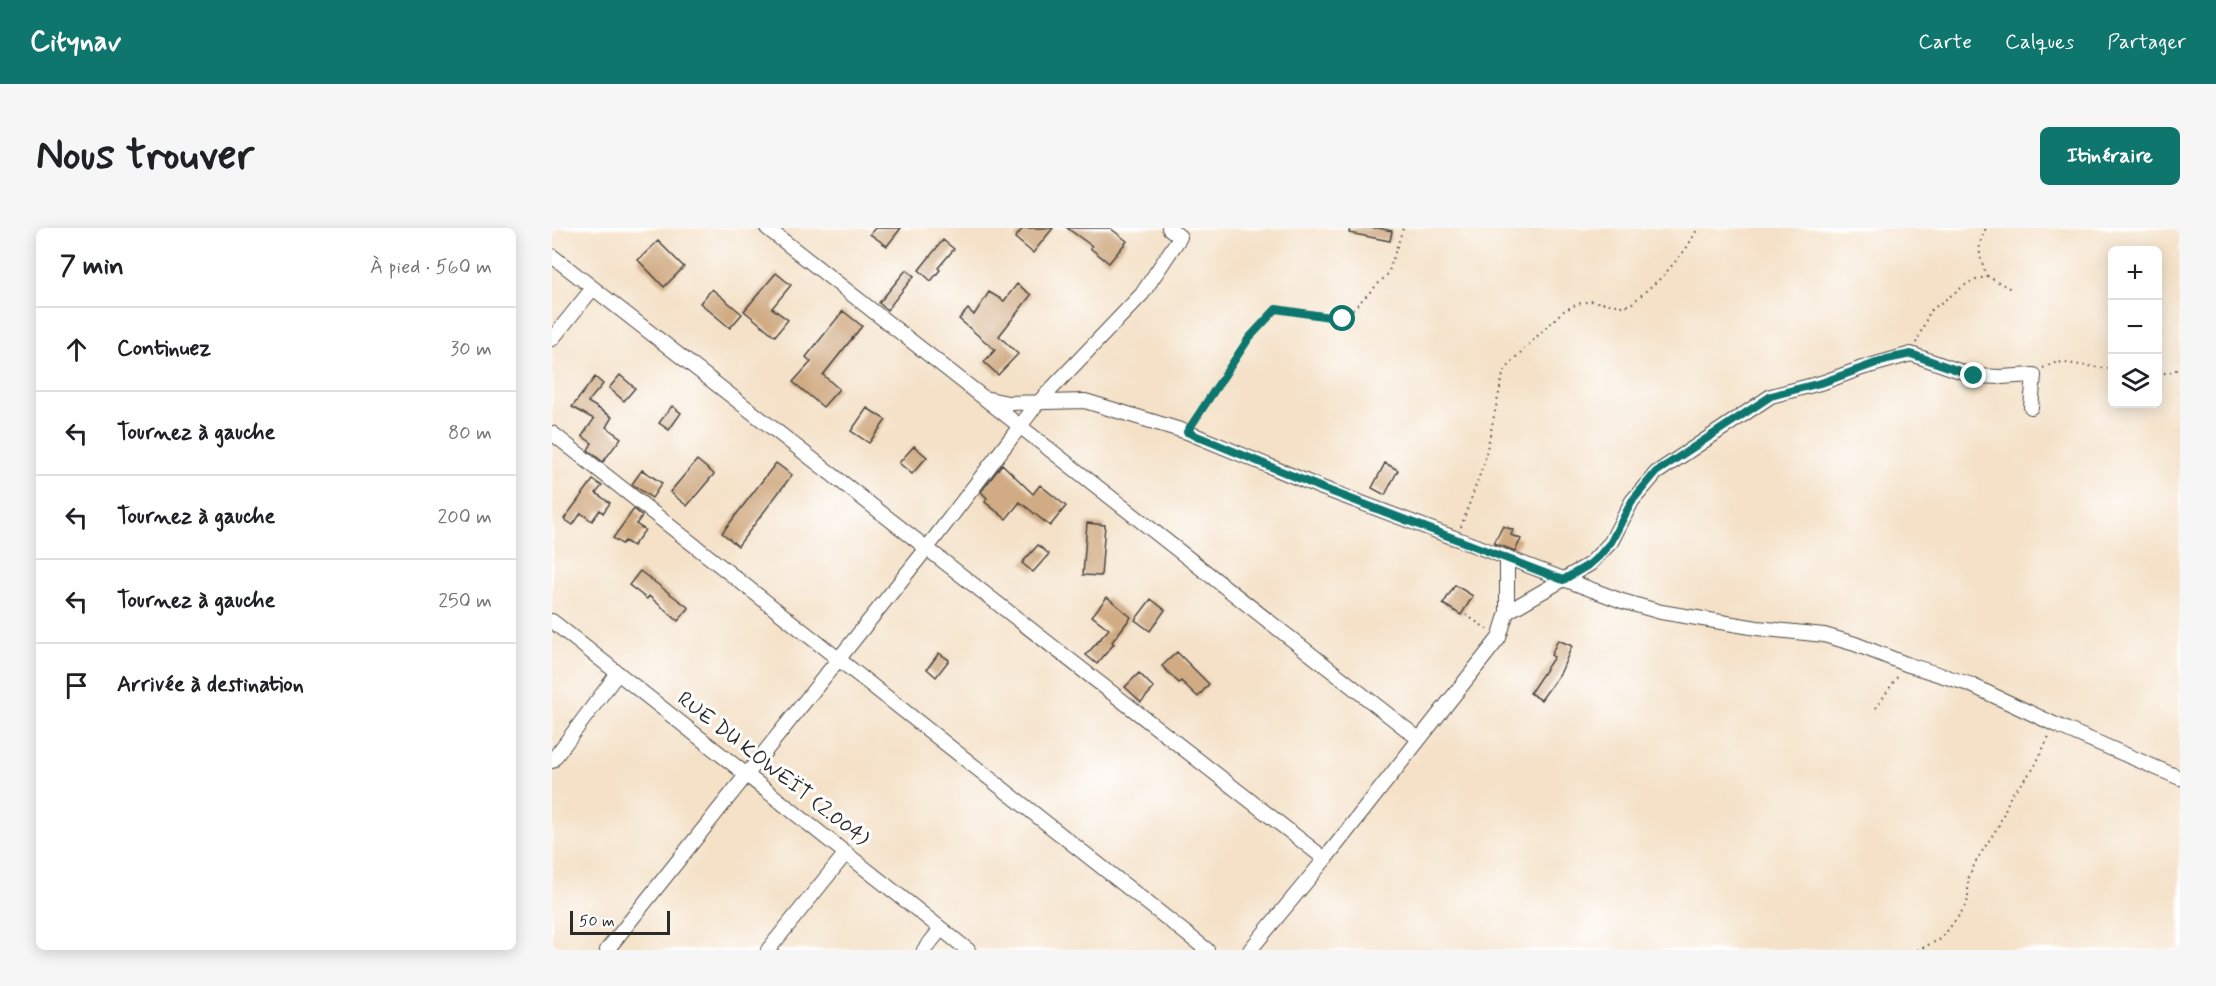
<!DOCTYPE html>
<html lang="fr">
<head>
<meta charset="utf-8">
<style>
	:root { --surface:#fff; --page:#f6f6f6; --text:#202124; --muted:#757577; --line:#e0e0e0; --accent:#0f766e }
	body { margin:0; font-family:Mynerve,sans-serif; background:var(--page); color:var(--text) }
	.controls { position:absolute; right:18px; top:18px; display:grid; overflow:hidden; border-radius:9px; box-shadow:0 3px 15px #0003 }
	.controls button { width:54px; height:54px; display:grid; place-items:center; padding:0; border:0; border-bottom:2px solid var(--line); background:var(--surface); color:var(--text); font:30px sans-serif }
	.scale { position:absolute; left:18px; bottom:15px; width:100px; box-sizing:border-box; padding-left:6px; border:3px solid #2b2b2b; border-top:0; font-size:16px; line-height:21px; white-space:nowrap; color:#2b2b2b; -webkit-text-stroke:4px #fff; paint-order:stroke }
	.stop { position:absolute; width:18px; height:18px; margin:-14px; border:4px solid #0f766e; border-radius:50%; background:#fff }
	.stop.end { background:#0f766e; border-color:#fff; box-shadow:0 2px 6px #0008 }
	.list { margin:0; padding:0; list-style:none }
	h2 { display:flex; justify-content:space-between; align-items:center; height:78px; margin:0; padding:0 24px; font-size:26px }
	h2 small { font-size:20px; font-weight:400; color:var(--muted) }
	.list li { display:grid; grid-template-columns:39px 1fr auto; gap:18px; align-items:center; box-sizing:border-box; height:84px; padding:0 24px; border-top:2px solid var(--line) }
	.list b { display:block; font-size:22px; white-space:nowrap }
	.list em { font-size:20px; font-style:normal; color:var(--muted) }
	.icon { flex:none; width:33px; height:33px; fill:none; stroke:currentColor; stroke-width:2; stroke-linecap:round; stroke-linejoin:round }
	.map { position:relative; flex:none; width:1628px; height:722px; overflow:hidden; border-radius:9px }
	header { display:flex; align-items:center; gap:36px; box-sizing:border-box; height:84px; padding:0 30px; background:var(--accent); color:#fff }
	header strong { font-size:28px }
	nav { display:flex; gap:33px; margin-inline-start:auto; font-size:21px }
	.intro { display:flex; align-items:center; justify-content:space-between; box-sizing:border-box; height:144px; padding:0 36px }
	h1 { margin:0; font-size:42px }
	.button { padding:15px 27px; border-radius:9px; background:var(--accent); color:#fff; font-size:21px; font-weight:700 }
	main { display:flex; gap:36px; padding:0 36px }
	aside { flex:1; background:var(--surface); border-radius:9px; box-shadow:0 3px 15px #0003 }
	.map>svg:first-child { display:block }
	.building { fill:#d0ab83 }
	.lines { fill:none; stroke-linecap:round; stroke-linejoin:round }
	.minor-casing { stroke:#494642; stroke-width:16 }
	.path { stroke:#494642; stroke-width:2; stroke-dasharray:1.5 4.5; stroke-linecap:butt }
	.minor { stroke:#fff; stroke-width:14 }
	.route { stroke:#0f766e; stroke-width:8 }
	.labels { text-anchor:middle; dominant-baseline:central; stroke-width:6; stroke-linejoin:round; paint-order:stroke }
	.street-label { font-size:21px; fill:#2b2b2b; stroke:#fff }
</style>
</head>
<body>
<header>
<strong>Citynav</strong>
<nav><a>Carte</a><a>Calques</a><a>Partager</a></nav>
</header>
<div class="intro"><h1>Nous trouver</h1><a class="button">Itinéraire</a></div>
<main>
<aside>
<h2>7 min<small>À pied · 560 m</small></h2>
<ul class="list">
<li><svg class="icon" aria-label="ahead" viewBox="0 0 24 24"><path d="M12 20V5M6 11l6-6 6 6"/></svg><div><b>Continuez</b></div><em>30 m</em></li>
<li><svg class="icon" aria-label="left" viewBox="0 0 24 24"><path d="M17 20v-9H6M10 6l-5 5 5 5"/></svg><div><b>Tournez à gauche</b></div><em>80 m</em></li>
<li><svg class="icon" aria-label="left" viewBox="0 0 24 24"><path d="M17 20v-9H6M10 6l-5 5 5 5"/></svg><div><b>Tournez à gauche</b></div><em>200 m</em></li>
<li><svg class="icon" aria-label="left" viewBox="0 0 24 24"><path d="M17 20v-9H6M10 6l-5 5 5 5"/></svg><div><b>Tournez à gauche</b></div><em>250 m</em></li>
<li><svg class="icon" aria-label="arrive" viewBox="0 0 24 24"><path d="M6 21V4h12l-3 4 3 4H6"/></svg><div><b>Arrivée à destination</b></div></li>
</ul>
</aside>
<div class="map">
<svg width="1628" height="722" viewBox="0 0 1628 722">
	<rect width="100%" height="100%" fill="#fff"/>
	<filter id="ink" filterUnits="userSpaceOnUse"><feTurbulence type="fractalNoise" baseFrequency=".0167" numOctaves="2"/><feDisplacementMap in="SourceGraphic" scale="12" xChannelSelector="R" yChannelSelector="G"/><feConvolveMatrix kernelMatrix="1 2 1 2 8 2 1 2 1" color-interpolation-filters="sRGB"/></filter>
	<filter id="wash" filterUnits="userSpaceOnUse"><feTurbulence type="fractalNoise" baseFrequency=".008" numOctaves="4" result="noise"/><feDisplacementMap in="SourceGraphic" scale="24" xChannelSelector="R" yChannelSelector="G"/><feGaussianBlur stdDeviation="1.35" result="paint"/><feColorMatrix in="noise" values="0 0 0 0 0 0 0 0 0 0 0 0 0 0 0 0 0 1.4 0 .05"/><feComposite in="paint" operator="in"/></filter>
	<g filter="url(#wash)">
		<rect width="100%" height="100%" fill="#f4e1c7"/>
		<g id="blocks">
			<path class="building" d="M323,0H349L335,18L318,6Z
				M471,0H501L481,25L463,10Z
				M515,0H558L575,13L557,35L538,20L540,18Z
				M798,0H826L840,3L838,13L797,5Z
				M391,12L402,21L386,40L388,42L379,53L367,42Z
				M106,13L132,39L112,59L86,32Z
				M354,42L362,48L335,82L327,75Z
				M224,45L239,57L220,80L236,92L223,108L192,83Z
				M465,56L479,67L447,108L466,126L446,147L432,134L443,122L407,91L416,81L422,87L437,64L452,73Z
				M160,61L190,86L178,100L148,75Z
				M291,83L310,98L271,147L287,161L271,179L241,154L259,134L254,129Z
				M68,147L83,160L72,173L57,160Z
				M43,149L51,156L36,174L60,189L54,199L69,210L51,234L36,222L40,215L30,208L42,191L20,179Z
				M120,178L129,185L117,202L107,195Z
				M315,180L334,192L317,215L299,203Z
				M362,218L375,229L360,246L347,235Z
				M145,232L162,246L135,278L118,264Z
				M224,235L240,247L186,318L170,305Z
				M833,235L846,242L833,267L820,260Z
				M450,236L481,266L488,257L514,278L498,298L468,274L454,291L433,274L435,270L429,264Z
				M90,242L110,255L100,270L80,256Z
				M41,252L50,258L44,265L58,275L51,285L48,282L40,293L29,285L21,297L12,291Z
				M82,281L90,288L84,296L93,302L81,318L73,313L70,316L61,310Z
				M535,295L553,297L549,348L531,347Z
				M951,298L961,302L959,307L969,311L963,323L942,315Z
				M486,317L497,326L481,344L470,335Z
				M88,343L137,380L126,393L97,368L95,371L77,357Z
				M903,357L921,368L909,387L891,376Z
				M555,369L579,389L560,414L562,416L545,436L534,427L557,401L540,388Z
				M599,371L613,382L598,403L583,392Z
				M1006,412L1020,418L1009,444L989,472L978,465L1002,429L999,427Z
				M625,424L657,456L646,469L629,453L627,455L610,438Z
				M387,425L397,432L384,449L375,441Z
				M587,445L602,460L589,474L573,459Z"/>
		</g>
	</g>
	<g filter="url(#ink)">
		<use href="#blocks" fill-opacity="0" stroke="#494642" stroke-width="1.5"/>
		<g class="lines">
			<defs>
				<path id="minor" d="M215,0L867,511
					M0,28L773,631
					M0,111L41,60
					M432,170L456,175L533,173L635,204L770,260L1070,373L1109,384L1205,400L1272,407L1303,416L1354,436L1417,456L1502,496L1628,550
					M0,205L655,722
					M955,384L1038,336L1059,314L1080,273L1104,245L1219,168L1272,154L1310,140L1359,126L1422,148L1449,149L1482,147L1479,179
					M0,393L416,722
					M0,533L66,445
					M55,722L375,320L485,176L590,66L628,9L617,0
					M216,722L294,625
					M372,722L389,701
					M698,722L773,631L947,410L955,384V329"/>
			</defs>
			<use href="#minor" class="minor-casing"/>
			<path class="path" d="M1435,48L1459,61
				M1364,115L1378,83L1416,55L1435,48C1427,28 1424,20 1434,0
				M1491,140L1505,134L1560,141
				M1606,146L1621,144L1628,139
				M641,194L697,110L724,81L791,91L836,46L851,0
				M909,299L932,235L951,146L961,132L1010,84L1025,76L1039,73L1070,78L1078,77L1111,48L1134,21L1146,0
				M914,387L935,401
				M1324,480L1347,446
				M1365,722L1389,711L1409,685L1416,672V651L1424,633L1447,597L1459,567L1482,540L1497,508"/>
			<use href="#minor" class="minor"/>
		</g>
	</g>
	<g class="lines" filter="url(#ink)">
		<path class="route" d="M791,91L724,81L697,110L635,204L770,260L1011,352L1038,336L1047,328L1059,314L1080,273L1104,244L1219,168L1272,154L1335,131L1359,126L1422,148"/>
	</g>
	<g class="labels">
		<g class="street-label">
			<text transform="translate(221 541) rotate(38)">RUE DU KOWEÏT (2.004)</text>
		</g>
	</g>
</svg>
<div class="controls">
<button>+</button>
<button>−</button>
<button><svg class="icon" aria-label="layers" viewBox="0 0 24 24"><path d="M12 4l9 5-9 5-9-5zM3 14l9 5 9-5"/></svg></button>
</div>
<div class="scale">50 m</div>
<div class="stop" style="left:791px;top:91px"></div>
<div class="stop end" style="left:1422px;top:148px"></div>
</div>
</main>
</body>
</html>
